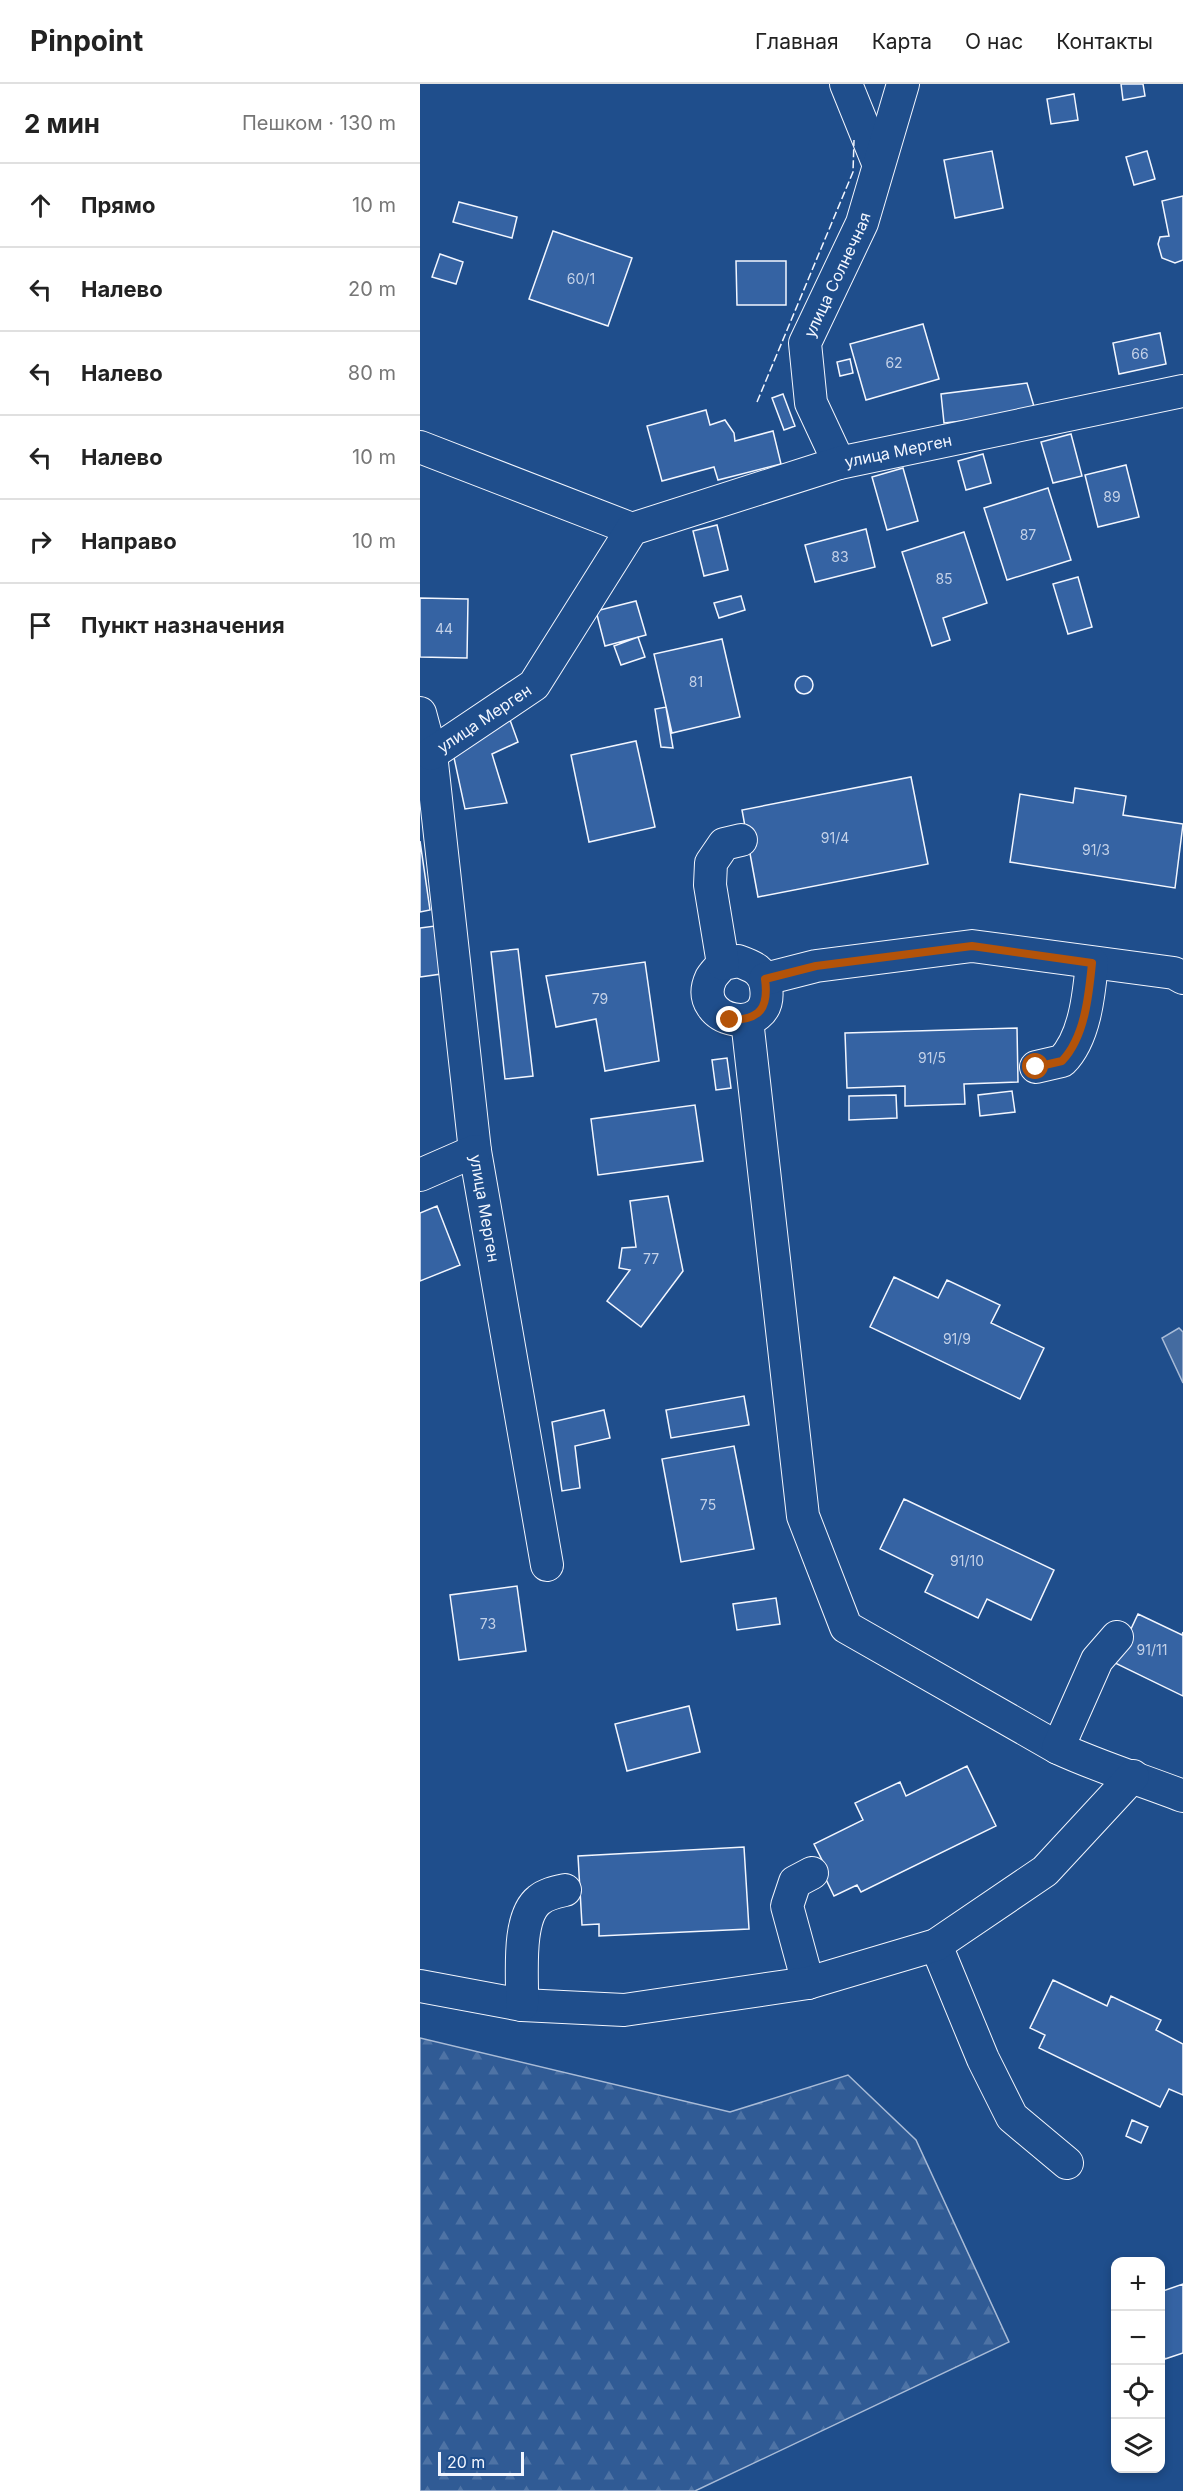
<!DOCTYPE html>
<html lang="ru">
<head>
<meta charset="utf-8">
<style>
	:root { --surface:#fff; --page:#f2f2f2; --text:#222; --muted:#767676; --line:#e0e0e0 }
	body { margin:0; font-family:Inter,sans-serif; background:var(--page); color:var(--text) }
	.controls { position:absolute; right:18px; bottom:18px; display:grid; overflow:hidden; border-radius:12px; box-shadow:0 3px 9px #0003 }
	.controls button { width:54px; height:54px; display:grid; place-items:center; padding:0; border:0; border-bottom:2px solid var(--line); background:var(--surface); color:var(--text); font:30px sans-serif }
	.scale { position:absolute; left:18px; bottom:15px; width:86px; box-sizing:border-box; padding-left:6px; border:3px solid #f2f6ff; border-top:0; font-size:16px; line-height:21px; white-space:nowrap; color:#f2f6ff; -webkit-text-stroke:4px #1f4e8c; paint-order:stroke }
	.stop { position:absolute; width:18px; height:18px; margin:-14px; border:4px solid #b45309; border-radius:50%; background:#fff }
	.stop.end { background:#b45309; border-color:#fff; box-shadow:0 2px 6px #0008 }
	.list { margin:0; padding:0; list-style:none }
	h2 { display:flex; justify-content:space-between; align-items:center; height:78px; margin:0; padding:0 24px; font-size:26px }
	h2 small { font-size:20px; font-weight:400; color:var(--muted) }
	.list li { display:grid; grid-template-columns:39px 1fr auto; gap:18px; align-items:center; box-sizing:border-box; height:84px; padding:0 24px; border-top:2px solid var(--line) }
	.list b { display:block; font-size:22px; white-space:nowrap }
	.list em { font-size:20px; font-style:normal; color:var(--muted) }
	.icon { flex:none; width:33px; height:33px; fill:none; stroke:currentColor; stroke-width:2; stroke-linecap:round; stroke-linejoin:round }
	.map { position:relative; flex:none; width:763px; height:2407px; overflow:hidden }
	header { display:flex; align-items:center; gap:36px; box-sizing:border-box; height:84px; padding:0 30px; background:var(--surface); border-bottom:2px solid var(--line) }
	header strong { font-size:28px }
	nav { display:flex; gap:33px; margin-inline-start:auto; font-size:21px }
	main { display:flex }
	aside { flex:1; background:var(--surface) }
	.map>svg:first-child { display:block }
	.forest { fill:url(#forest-firs); stroke:#a8bbd7; stroke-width:1.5 }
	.water { fill:#446ba0; stroke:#a8bbd7; stroke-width:1.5 }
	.building { fill:#3563a3; stroke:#f2f6ff; stroke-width:1.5 }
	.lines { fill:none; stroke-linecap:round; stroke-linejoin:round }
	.minor-casing { stroke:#f2f6ff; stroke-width:34 }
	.minor { stroke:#1f4e8c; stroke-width:32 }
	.fence { stroke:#f2f6ff; stroke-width:1.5; stroke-dasharray:8 3; stroke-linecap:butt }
	.route { stroke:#b45309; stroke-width:8 }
	.labels { text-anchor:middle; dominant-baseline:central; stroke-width:4.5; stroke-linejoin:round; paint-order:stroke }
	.number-label { font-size:14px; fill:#c3d1e8 }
	.street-label { font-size:16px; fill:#f2f6ff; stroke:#1f4e8c }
</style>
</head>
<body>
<header>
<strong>Pinpoint</strong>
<nav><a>Главная</a><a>Карта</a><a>О нас</a><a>Контакты</a></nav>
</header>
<main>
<aside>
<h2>2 мин<small>Пешком · 130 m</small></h2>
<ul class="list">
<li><svg class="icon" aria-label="ahead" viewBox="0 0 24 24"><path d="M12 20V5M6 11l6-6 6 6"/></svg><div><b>Прямо</b></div><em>10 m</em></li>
<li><svg class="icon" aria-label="left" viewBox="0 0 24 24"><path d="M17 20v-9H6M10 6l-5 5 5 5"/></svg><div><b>Налево</b></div><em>20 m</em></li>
<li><svg class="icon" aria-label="left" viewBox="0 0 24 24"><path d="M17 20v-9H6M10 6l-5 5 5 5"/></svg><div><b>Налево</b></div><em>80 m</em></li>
<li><svg class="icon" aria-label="left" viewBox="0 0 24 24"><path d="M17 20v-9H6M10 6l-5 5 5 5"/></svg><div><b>Налево</b></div><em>10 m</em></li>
<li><svg class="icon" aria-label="right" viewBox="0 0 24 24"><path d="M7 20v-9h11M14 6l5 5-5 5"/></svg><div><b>Направо</b></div><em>10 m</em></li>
<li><svg class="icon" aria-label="arrive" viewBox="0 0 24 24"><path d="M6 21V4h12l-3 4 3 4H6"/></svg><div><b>Пункт назначения</b></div></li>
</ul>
</aside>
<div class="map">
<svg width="763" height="2407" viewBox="0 0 763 2407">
	<defs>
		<pattern id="forest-firs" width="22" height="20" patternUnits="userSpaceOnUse" patternTransform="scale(1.5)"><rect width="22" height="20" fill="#305b95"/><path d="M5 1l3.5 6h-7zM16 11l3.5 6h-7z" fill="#4e73a5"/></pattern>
	</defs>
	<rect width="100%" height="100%" fill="#1f4e8c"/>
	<path class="forest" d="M0,1954L310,2028L428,1991L496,2056L589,2258L275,2407H0Z"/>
	<path class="water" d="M759,1244L763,1248V1299L742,1254Z"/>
	<path class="building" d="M701,0H723L725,12L703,16Z
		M654,10L658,36L631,40L627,15Z
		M572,67L583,124L535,134L524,76Z
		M727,67L735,95L714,101L706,73Z
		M763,112V176L755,179L742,174L738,160L740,153L749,152L742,117Z
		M39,118L97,133L92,154L33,138Z
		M133,147L212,174L188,242L109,215Z
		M20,170L43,178L36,200L12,193Z
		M316,177H366V221H317Z
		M503,240L519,295L446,316L430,260Z
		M740,249L746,280L699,290L693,259Z
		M430,275L433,289L420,292L417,278Z
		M607,299L616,329L524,339L521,310Z
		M363,310L375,342L364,346L352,314Z
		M286,326L290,341L305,336L314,349L315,357L353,347L361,380L298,396L294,383L242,397L227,342Z
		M651,350L662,392L633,399L621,358Z
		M563,370L571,399L546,406L538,377Z
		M706,381L719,433L678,443L665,391Z
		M483,384L498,437L467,446L452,393Z
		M628,404L651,476L587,496L564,424Z
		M297,441L308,486L284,492L273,447Z
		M446,445L455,483L395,498L385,461Z
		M544,448L567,519L523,534L530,556L512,562L482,468Z
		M658,493L672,543L648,550L633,500Z
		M321,512L325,526L299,534L294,519Z
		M0,514L48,515L47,574L0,573Z
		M216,517L226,551L185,562L176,527Z
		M218,553L225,573L201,581L194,562Z
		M302,555L320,633L252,649L234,570Z
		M375 601a9 9 0 1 1 18 0a9 9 0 1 1-18 0Z
		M246,623L253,664L241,663L235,625Z
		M90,636L98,658L72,670L87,719L45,725L33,669Z
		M216,657L235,743L169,758L151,671Z
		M491,693L508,780L338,813L322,726Z
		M655,704L706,712L703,731L763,740L755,804L590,778L600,710L653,719Z
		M0,757L10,826L0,828Z
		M15,842L21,890L0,893V844Z
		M98,865L113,992L85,995L71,868Z
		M225,878L239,977L185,987L176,935L136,943L126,892Z
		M597,944L598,998L544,1000L545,1020L485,1022V1002L427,1004L425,949Z
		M307,974L311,1004L296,1006L292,976Z
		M592,1007L595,1028L560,1032L558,1011Z
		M476,1011L477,1034L429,1036V1012Z
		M275,1021L283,1077L178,1091L171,1035Z
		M248,1112L263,1187L221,1243L187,1217L210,1186L199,1184L202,1164L216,1163L210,1117Z
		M17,1122L40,1181L0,1197V1129Z
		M474,1193L518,1214L527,1196L580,1221L571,1239L624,1264L600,1315L450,1243Z
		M324,1312L329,1341L251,1354L246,1326Z
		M184,1326L190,1354L155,1362L160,1404L142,1407L132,1338Z
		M314,1362L334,1465L261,1478L242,1375Z
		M484,1415L634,1486L611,1536L567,1515L558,1534L505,1508L513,1491L460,1465Z
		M97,1502L106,1567L39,1576L30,1511Z
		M356,1514L360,1540L317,1546L313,1520Z
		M718,1530L762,1551L763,1548V1612L695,1579Z
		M269,1622L280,1668L207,1687L195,1640Z
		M547,1682L576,1742L441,1808L437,1801L414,1812L400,1783L404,1780L394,1760L443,1736L435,1719L480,1698L486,1712Z
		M324,1763L329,1845L179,1852V1840L162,1841L158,1772Z
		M633,1896L687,1922L691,1912L741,1936L736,1946L763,1960V2011L749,2005L740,2023L619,1964L625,1951L610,1944Z
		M712,2036L728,2043L721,2059L706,2052Z
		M763,2200V2269L745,2275L740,2261V2208Z"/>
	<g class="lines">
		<defs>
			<g id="minor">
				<path d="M426,0L458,79"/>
				<path d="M0,363L212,445"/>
				<path id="s1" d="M419,379L391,319L385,259L442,139L483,0"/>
				<path id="s2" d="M0,629L11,670L55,1067L127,1481"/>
				<path id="s3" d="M11,670L114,601L212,445L419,379L763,307"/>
				<path d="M318,877C332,882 344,886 346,903C354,956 270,939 291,894C294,889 299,884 303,880Z"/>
				<path d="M303,880L290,801L291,779L304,760L321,756"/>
				<path d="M345,895L396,882L552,862L754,889L763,894"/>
				<path d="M327,936L383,1432L426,1543L638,1664"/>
				<path d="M616,983L642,977C665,954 669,910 672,879"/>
				<path d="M0,1091L55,1067"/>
				<path d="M697,1553L677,1576L638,1664C679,1683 722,1696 763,1712"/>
				<path d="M516,1861L563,1975L592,2033L647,2079"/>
				<path d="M388,1899L367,1822L375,1798L392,1789"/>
				<path d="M0,1902L102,1921L204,1926L388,1899L516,1861L625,1787L713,1692"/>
				<path d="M102,1921C103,1894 96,1834 119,1816C126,1810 136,1808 145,1806"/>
			</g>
		</defs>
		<use href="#minor" class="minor-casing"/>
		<use href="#minor" class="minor"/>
		<path class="fence" d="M337,318L433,88L434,56"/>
	</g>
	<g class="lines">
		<path class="route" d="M310,936C340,936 349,924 345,895L396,882L552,862L672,879C669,910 665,953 642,977L616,983"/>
	</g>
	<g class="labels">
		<g class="number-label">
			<text x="161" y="194">60/1</text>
			<text x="720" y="269">66</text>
			<text x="474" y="278">62</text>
			<text x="692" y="412">89</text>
			<text x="608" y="450">87</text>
			<text x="420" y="472">83</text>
			<text x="524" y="494">85</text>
			<text x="24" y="544">44</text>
			<text x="276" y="597">81</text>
			<text x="415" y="753">91/4</text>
			<text x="676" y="765">91/3</text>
			<text x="180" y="914">79</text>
			<text x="512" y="973">91/5</text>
			<text x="231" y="1174">77</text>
			<text x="537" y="1254">91/9</text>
			<text x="288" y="1420">75</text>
			<text x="547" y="1476">91/10</text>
			<text x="68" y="1539">73</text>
			<text x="732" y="1565">91/11</text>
		</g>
		<g class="street-label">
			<text stroke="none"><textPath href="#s1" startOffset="202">улица Солнечная</textPath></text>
			<text stroke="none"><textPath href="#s3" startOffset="586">улица Мерген</textPath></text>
			<text stroke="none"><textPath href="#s3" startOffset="64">улица Мерген</textPath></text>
			<text stroke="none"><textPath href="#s2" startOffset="500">улица Мерген</textPath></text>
		</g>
	</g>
</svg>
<div class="controls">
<button>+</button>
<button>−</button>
<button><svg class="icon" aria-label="locate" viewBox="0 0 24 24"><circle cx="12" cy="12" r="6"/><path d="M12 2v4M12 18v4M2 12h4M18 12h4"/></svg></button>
<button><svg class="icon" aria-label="layers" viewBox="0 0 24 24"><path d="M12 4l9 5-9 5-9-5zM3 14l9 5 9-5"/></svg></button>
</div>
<div class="scale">20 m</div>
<div class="stop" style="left:616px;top:983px"></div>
<div class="stop end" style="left:310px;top:936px"></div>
</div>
</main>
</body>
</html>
